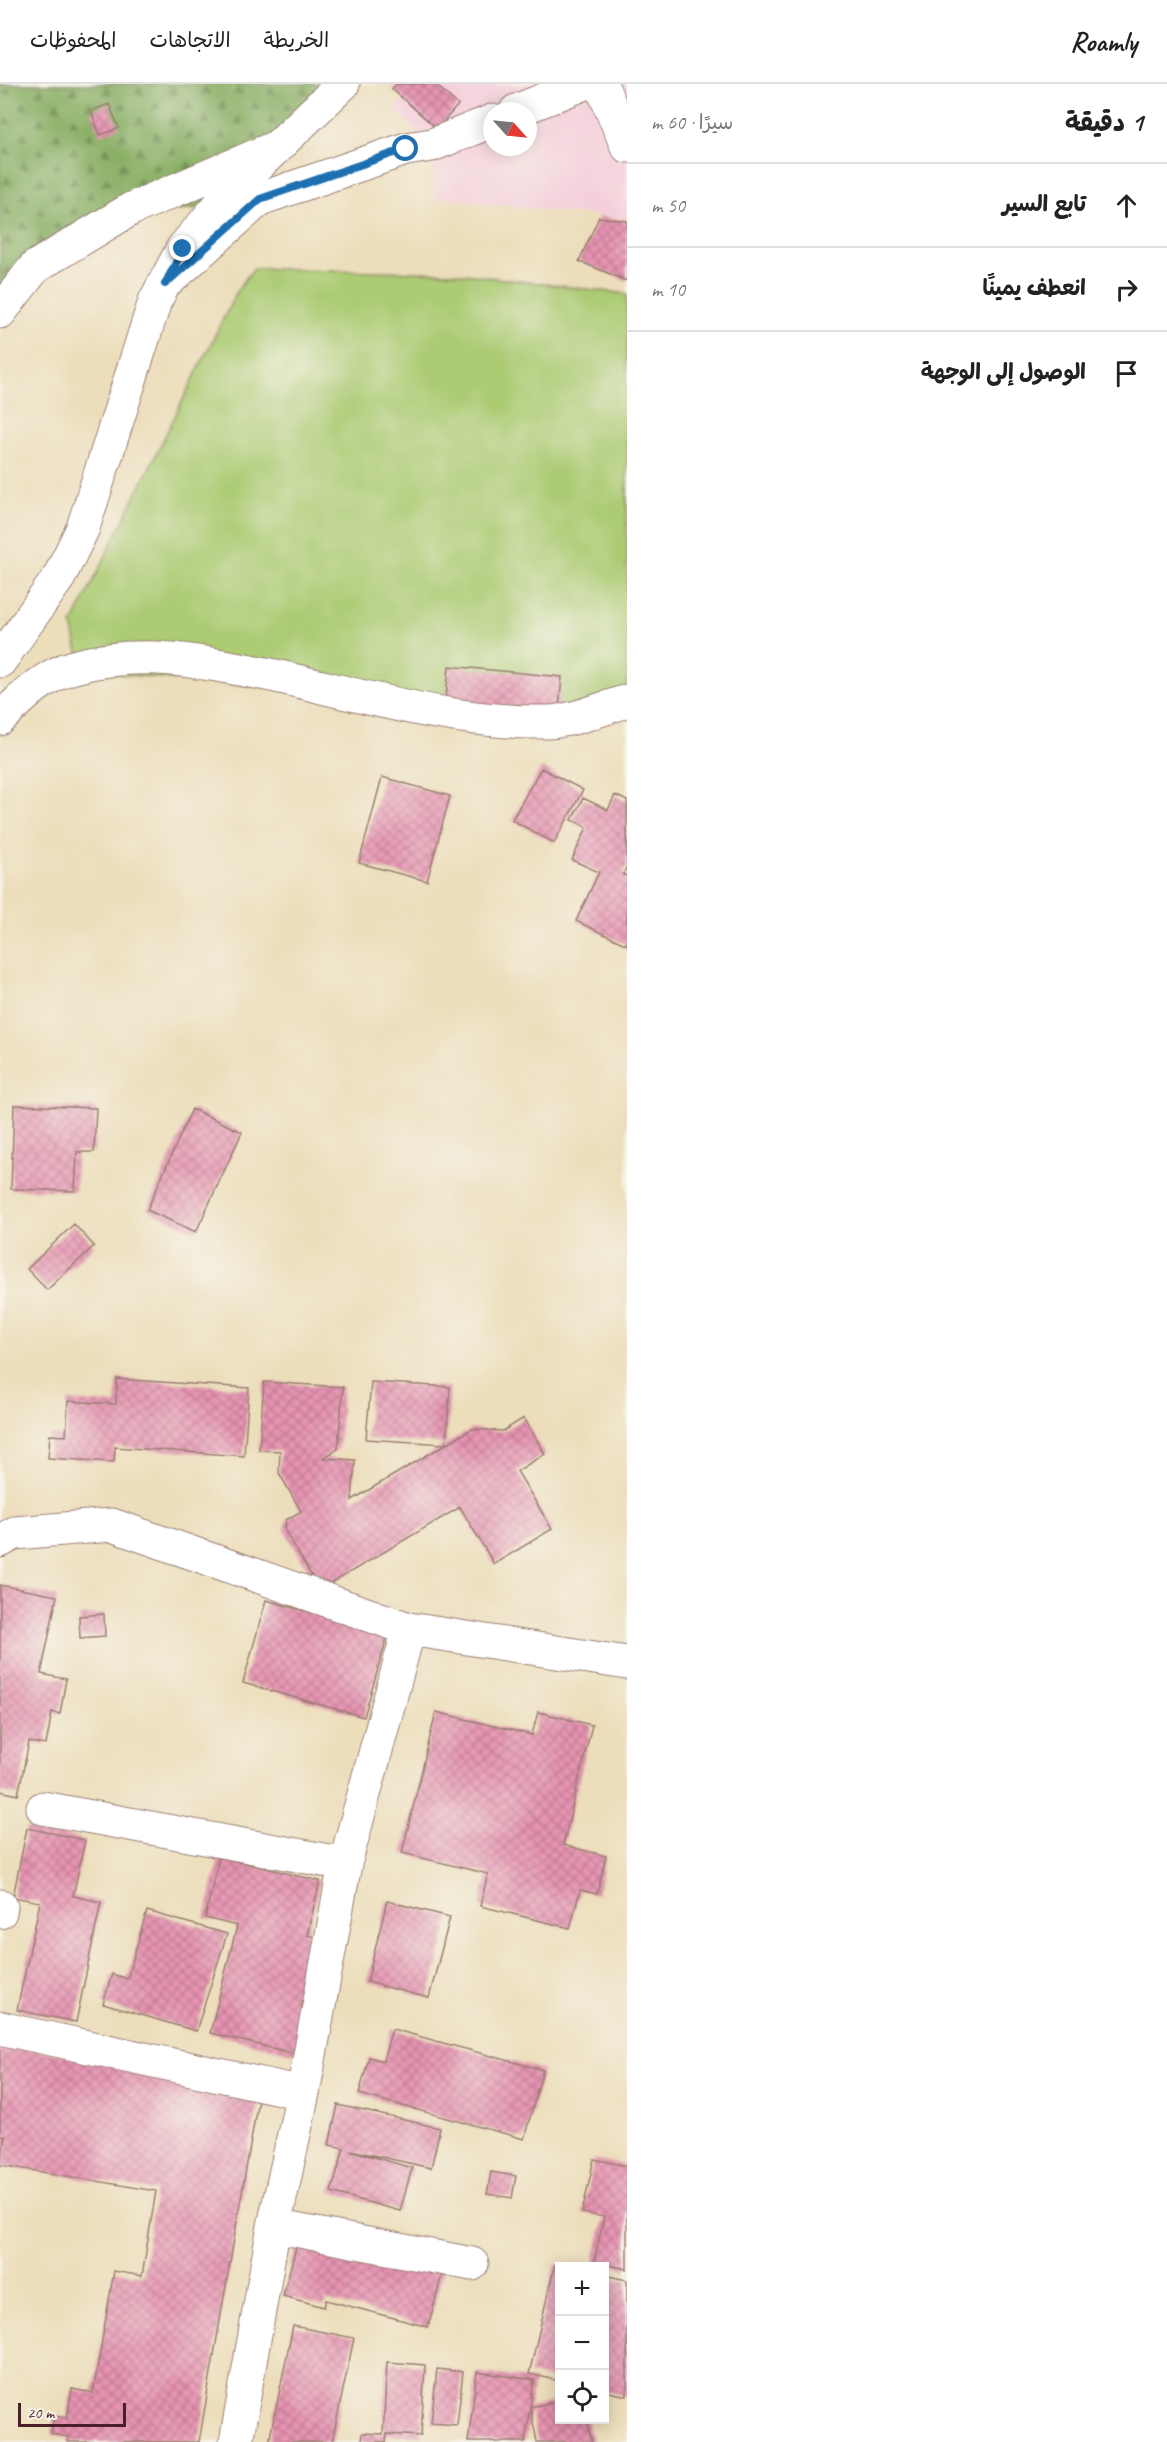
<!DOCTYPE html>
<html lang="ar">
<head>
<meta charset="utf-8">
<style>
	:root { --surface:#fff; --page:#f6f6f6; --text:#222; --muted:#767676; --line:#e0e0e0 }
	body { margin:0; font-family:Caveat,"Playpen Sans Arabic",sans-serif; background:var(--page); color:var(--text); direction:rtl }
	.controls { position:absolute; right:18px; bottom:18px; display:grid; overflow:hidden; border-radius:0px; box-shadow:0 3px 15px #0003 }
	.controls button { width:54px; height:54px; display:grid; place-items:center; padding:0; border:0; border-bottom:2px solid var(--line); background:var(--surface); color:var(--text); font:30px sans-serif }
	.compass { position:absolute; left:483px; top:18px; width:54px; height:54px; border-radius:50%; background:var(--surface); box-shadow:0 3px 15px #0003; rotate:117deg }
	.scale { position:absolute; left:18px; bottom:15px; width:108px; box-sizing:border-box; padding-left:6px; border:3px solid #4a1f2b; border-top:0; font-size:16px; line-height:21px; white-space:nowrap; color:#4a1f2b; -webkit-text-stroke:4px #f7f3e8; paint-order:stroke }
	.stop { position:absolute; width:18px; height:18px; margin:-14px; border:4px solid #1f6fb2; border-radius:50%; background:#fff }
	.stop.end { background:#1f6fb2; border-color:#fff; box-shadow:0 2px 6px #0008 }
	.list { margin:0; padding:0; list-style:none }
	h2 { display:flex; justify-content:space-between; align-items:center; height:78px; margin:0; padding:0 24px; font-size:26px }
	h2 small { font-size:20px; font-weight:400; color:var(--muted) }
	.list li { display:grid; grid-template-columns:39px 1fr auto; gap:18px; align-items:center; box-sizing:border-box; height:84px; padding:0 24px; border-top:2px solid var(--line) }
	.list b { display:block; font-size:22px; white-space:nowrap }
	.list em { font-size:20px; font-style:normal; color:var(--muted) }
	.icon { flex:none; width:33px; height:33px; fill:none; stroke:currentColor; stroke-width:2; stroke-linecap:round; stroke-linejoin:round }
	.map { position:relative; flex:none; width:627px; height:2358px; overflow:hidden; direction:ltr }
	header { display:flex; align-items:center; gap:36px; box-sizing:border-box; height:84px; padding:0 30px; background:var(--surface); border-bottom:2px solid var(--line) }
	header strong { font-size:28px }
	nav { display:flex; gap:33px; margin-inline-start:auto; font-size:21px }
	main { display:flex }
	aside { flex:1; background:var(--surface) }
	.map>svg:first-child { display:block }
	.built { fill:#f4cfdc; fill-rule:evenodd }
	.forest { fill:url(#forest-firs); stroke:#6a6748; stroke-width:1.5 }
	.pitch { fill:#accb73; stroke:#7b754f; stroke-width:1.5 }
	.building { fill:url(#building-cross-hatch) }
	.lines { fill:none; stroke-linecap:round; stroke-linejoin:round }
	.minor-casing { stroke:#9b7e73; stroke-width:35 }
	.major-casing { stroke:#9b7e73; stroke-width:35 }
	.minor { stroke:#fff; stroke-width:33 }
	.major { stroke:#fff; stroke-width:33 }
	.route { stroke:#1f6fb2; stroke-width:8 }
</style>
</head>
<body>
<header>
<strong>Roamly</strong>
<nav><a>الخريطة</a><a>الاتجاهات</a><a>المحفوظات</a></nav>
</header>
<main>
<aside>
<h2>1 دقيقة<small>سيرًا · 60 m</small></h2>
<ul class="list">
<li><svg class="icon" aria-label="ahead" viewBox="0 0 24 24"><path d="M12 20V5M6 11l6-6 6 6"/></svg><div><b>تابع السير</b></div><em>50 m</em></li>
<li><svg class="icon" aria-label="right" viewBox="0 0 24 24"><path d="M7 20v-9h11M14 6l5 5-5 5"/></svg><div><b>انعطف يمينًا</b></div><em>10 m</em></li>
<li><svg class="icon" aria-label="arrive" viewBox="0 0 24 24"><path d="M6 21V4h12l-3 4 3 4H6"/></svg><div><b>الوصول إلى الوجهة</b></div></li>
</ul>
</aside>
<div class="map">
<svg width="627" height="2358" viewBox="0 0 627 2358">
	<defs>
		<pattern id="forest-firs" width="22" height="20" patternUnits="userSpaceOnUse" patternTransform="scale(1.5)"><rect width="22" height="20" fill="#89af65"/><path d="M5 1l3.5 6h-7zM16 11l3.5 6h-7z" fill="#728e53"/></pattern>
		<pattern id="building-cross-hatch" width="8" height="8" patternUnits="userSpaceOnUse" patternTransform="scale(1.5)"><rect width="8" height="8" fill="#e794b2"/><path d="M0 0l8 8M0 8l8-8" fill="none" stroke="#bd7891"/></pattern>
	</defs>
	<rect width="100%" height="100%" fill="#f7f3e8"/>
	<filter id="ink" filterUnits="userSpaceOnUse"><feTurbulence type="fractalNoise" baseFrequency=".0167" numOctaves="2"/><feDisplacementMap in="SourceGraphic" scale="12" xChannelSelector="R" yChannelSelector="G"/><feConvolveMatrix kernelMatrix="1 2 1 2 8 2 1 2 1" color-interpolation-filters="sRGB"/></filter>
	<filter id="wash" filterUnits="userSpaceOnUse"><feTurbulence type="fractalNoise" baseFrequency=".008" numOctaves="4" result="noise"/><feDisplacementMap in="SourceGraphic" scale="24" xChannelSelector="R" yChannelSelector="G"/><feGaussianBlur stdDeviation="1.35" result="paint"/><feColorMatrix in="noise" values="0 0 0 0 0 0 0 0 0 0 0 0 0 0 0 0 0 1.4 0 .05"/><feComposite in="paint" operator="in"/></filter>
	<g filter="url(#wash)">
		<rect width="100%" height="100%" fill="#ecdebb"/>
		<path class="built" d="M417,0H627V135L435,113L432,61L394,25ZM492,27H528V63H492Z"/>
		<path class="forest" d="M0,0H326L201,124L116,130L0,202Z"/>
		<path class="pitch" d="M254,184L455,189L627,210V609L541,630L436,617L82,587L72,540L238,205Z"/>
		<g id="blocks">
			<path class="building" d="M397,0H435L458,21L437,45L392,5Z
				M109,20L119,44L100,51L91,27Z
				M599,133L627,137V197L579,177Z
				M449,582L562,593L557,645L444,634Z
				M541,684L583,706L554,759L512,736Z
				M382,693L450,712L427,797L359,779Z
				M615,711L627,717V782L623,791L627,792V861L576,837L599,788L572,776L587,743L572,736L583,714L608,726Z
				M14,1021L96,1024L94,1068H77L75,1107L11,1105Z
				M192,1025L242,1048L196,1148L147,1126Z
				M74,1140L94,1162L47,1206L27,1185Z
				M117,1295L249,1304L244,1372L115,1363L114,1378L48,1374L50,1351L66,1352L68,1317L116,1320Z
				M264,1298L343,1303L338,1365L323,1374L355,1376L352,1416L446,1360L366,1355L371,1298L450,1303L446,1360L472,1345L503,1347L524,1334L545,1370L517,1387L552,1445L494,1480L460,1423L320,1506L285,1447L286,1436L301,1427L279,1389L280,1367L259,1366Z
				M0,1501L57,1512L41,1590L66,1595L60,1630L52,1628L46,1661L29,1658L18,1711L0,1707Z
				M266,1516L388,1550L364,1633L243,1599Z
				M104,1530L105,1552L80,1554L79,1532Z
				M436,1628L532,1651L538,1628L592,1641L563,1761L606,1772L597,1810L580,1806L570,1844L480,1822L488,1790L402,1769Z
				M27,1744L85,1756L73,1812L101,1818L76,1938L17,1926L40,1818L13,1813Z
				M219,1773L320,1797L307,1851L324,1855L296,1970L210,1949L237,1842L205,1834Z
				M387,1817L450,1833L429,1914L367,1898Z
				M147,1827L227,1850L196,1947L103,1920L112,1890L127,1895Z
				M392,1945L543,1986L524,2055L359,2010L369,1973L383,1977Z
				M0,1960L260,2004L199,2358H68L69,2353L51,2350L54,2332L67,2334L72,2305L93,2309L114,2187L142,2192L156,2107L0,2081L5,2052L0,2051Z
				M338,2021L440,2044L431,2084L350,2066L412,2084L400,2127L331,2108L344,2064L329,2061Z
				M594,2075L627,2082V2185L594,2178L604,2133L582,2129Z
				M491,2088L516,2092L512,2114L487,2110Z
				M300,2148L443,2187L428,2243L326,2216L324,2223L283,2212Z
				M555,2180L560,2181V2297L529,2290Z
				M604,2191L627,2196V2312L604,2307Z
				M293,2242L354,2254L332,2358H269Z
				M387,2278L425,2281L421,2352L387,2350L386,2358H361L362,2349L383,2350Z
				M437,2285L463,2288L457,2341L431,2339Z
				M477,2288L534,2296L525,2358H468Z
				M560,2317V2336H587L592,2358H537L530,2323Z"/>
		</g>
	</g>
	<g filter="url(#ink)">
		<use href="#blocks" fill-opacity="0" stroke="#9b7e73" stroke-width="1.5"/>
		<g class="lines">
			<defs>
				<path id="minor" d="M601,0L627,62
					M516,27L583,0
					M170,195L260,115L406,65L432,61L492,37
					M0,228L35,183L131,125L274,64
					M0,635C22,614 44,591 74,583C140,564 205,578 271,591C360,611 455,640 548,638C573,637 603,624 627,617
					M0,1457L15,1449L112,1441L409,1545L627,1579
					M43,1724L345,1780
					M0,1828L1,1822
					M0,1944L303,2009
					M274,2142L472,2180
					M236,2358L274,2142L303,2009L345,1780L409,1545"/>
				<path id="major" d="M0,577L59,493L83,444L155,217L183,164L235,103L343,0"/>
			</defs>
			<use href="#minor" class="minor-casing"/>
			<use href="#major" class="major-casing"/>
			<use href="#minor" class="minor"/>
			<use href="#major" class="major"/>
		</g>
	</g>
	<g class="lines" filter="url(#ink)">
		<path class="route" d="M183,165L165,200L260,115L406,65"/>
	</g>
</svg>
<div class="controls">
<button>+</button>
<button>−</button>
<button><svg class="icon" aria-label="locate" viewBox="0 0 24 24"><circle cx="12" cy="12" r="6"/><path d="M12 2v4M12 18v4M2 12h4M18 12h4"/></svg></button>
</div>
<svg class="compass" viewBox="-18 -18 36 36"><path d="M0-13l5 13h-10z" fill="#e53935"/><path d="M0 13l5-13h-10z" fill="#767676"/></svg>
<div class="scale">20 m</div>
<div class="stop" style="left:406px;top:65px"></div>
<div class="stop end" style="left:183px;top:165px"></div>
</div>
</main>
</body>
</html>
